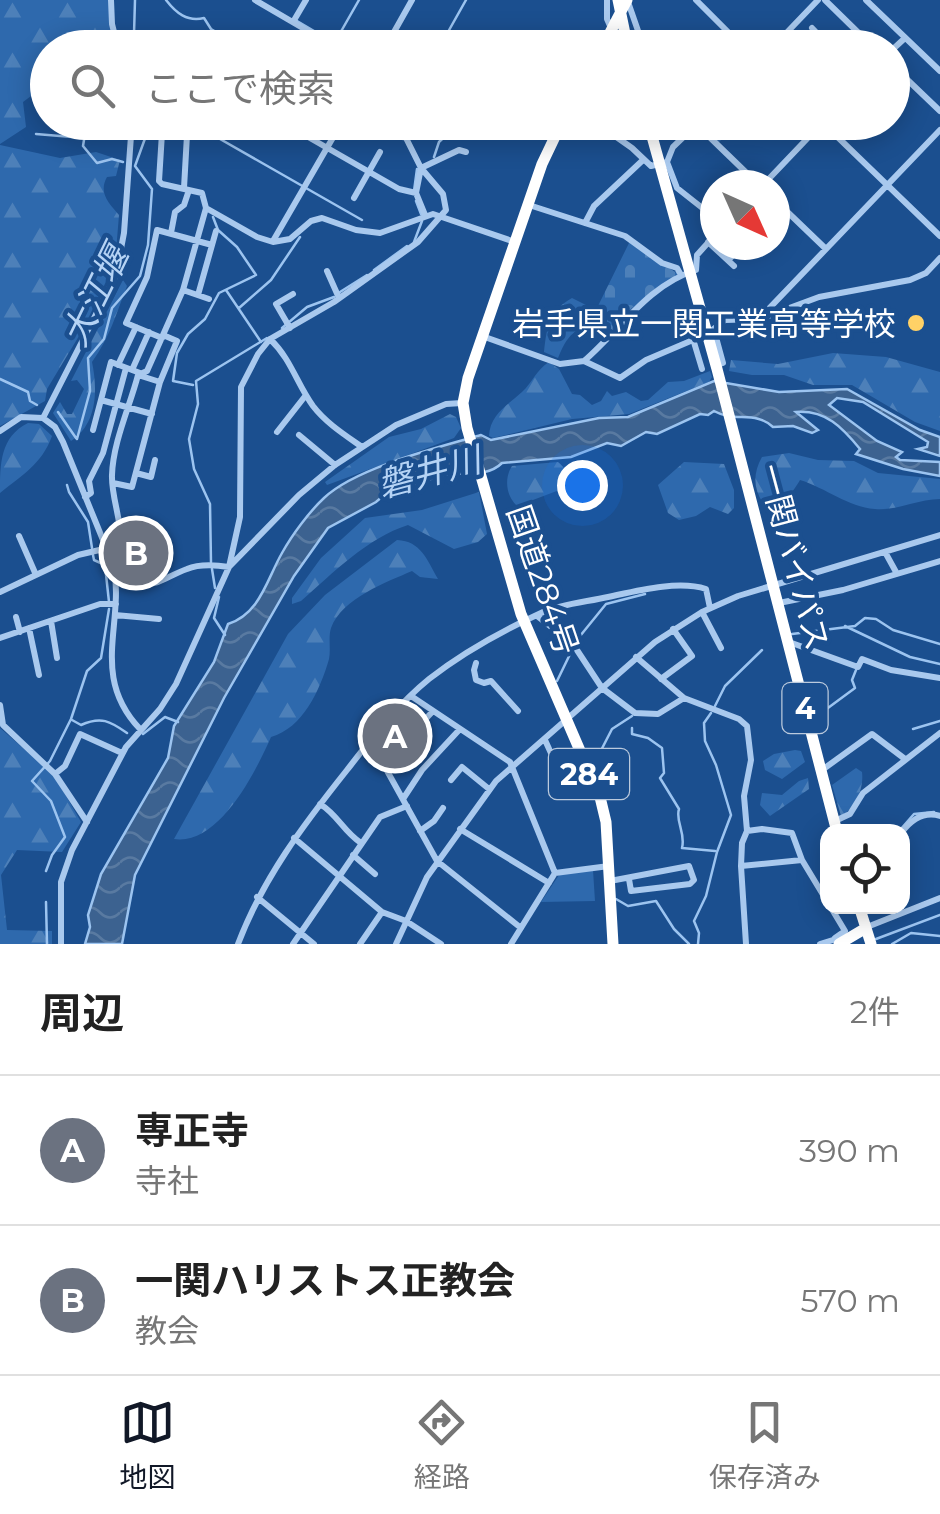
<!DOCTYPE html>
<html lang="ja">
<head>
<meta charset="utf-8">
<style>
	:root { --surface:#fff; --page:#f6f6f6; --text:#222; --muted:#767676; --line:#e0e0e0; --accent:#111827 }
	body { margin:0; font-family:Montserrat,"Noto Sans JP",sans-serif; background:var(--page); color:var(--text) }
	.controls { position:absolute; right:30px; bottom:30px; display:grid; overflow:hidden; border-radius:20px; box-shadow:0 5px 25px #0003 }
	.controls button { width:90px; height:90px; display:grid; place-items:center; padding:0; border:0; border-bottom:2px solid var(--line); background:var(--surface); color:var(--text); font:50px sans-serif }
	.compass { position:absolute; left:700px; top:170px; width:90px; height:90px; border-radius:50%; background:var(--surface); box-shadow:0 5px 25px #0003; rotate:135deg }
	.you { position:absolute; left:582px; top:485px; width:35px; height:35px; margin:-25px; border:8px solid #fff; border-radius:50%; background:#1a73e8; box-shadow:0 0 0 15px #1a73e833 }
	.badge { display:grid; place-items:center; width:65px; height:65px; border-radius:50%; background:var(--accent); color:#fff; font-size:32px; font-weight:700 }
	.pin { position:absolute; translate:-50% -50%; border:5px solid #fff; box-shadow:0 2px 10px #0006 }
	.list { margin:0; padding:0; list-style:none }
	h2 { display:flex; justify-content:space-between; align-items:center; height:130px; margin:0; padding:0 40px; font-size:42px }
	h2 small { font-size:32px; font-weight:400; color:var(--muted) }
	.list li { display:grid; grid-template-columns:65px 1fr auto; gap:30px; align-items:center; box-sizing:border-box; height:150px; padding:0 40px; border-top:2px solid var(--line) }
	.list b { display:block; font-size:38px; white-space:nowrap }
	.list p { margin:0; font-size:32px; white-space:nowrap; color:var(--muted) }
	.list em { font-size:32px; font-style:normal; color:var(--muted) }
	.icon { flex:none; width:55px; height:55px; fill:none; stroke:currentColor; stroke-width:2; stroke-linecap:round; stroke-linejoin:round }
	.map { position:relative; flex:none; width:940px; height:944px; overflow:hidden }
	.search { position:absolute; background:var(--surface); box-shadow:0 5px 25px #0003; left:30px; right:30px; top:30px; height:110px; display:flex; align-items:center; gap:25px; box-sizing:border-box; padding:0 35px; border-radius:55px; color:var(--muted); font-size:38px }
	.sheet { height:430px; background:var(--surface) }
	nav { display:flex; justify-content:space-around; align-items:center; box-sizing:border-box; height:140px; border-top:2px solid var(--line); background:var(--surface); font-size:28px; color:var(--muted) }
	nav a { display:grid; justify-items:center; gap:5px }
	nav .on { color:var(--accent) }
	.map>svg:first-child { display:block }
	.forest { fill:url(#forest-firs) }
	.cemetery { fill:url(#cemetery-stones) }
	.green { fill:#2e69ad }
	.water { fill:url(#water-waves); stroke:#9cc4f0; stroke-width:2.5 }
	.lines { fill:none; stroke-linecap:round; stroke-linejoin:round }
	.stream { stroke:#9cc4f0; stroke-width:2.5 }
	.minor { stroke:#a9c9ee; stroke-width:6 }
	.highway { stroke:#fff; stroke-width:11 }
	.poi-dot { fill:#ffd166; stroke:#1b4f8f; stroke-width:4 }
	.labels { text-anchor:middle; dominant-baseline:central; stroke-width:9; stroke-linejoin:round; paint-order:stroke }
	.shield { fill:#1b4f8f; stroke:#bbcadd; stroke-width:2.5 }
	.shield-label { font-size:30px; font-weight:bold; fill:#fff }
	.poi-label { font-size:32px; fill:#fff; stroke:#1b4f8f; text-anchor:end }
	.street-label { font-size:32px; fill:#fff; stroke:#1b4f8f }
	.water-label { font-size:35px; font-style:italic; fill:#b5d3f5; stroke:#1b4f8f }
</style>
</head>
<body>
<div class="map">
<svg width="940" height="944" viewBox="0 0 940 944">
	<defs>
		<pattern id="forest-firs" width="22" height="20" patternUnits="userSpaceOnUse" patternTransform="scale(2.5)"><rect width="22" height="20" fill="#2e69ad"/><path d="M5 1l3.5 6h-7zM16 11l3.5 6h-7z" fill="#4d80b9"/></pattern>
		<pattern id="cemetery-stones" width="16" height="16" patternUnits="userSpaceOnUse" patternTransform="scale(2.5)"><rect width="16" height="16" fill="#2e69ad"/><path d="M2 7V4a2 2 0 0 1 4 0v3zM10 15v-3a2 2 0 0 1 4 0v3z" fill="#4d80b9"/></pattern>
		<pattern id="water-waves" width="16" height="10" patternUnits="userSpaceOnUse" patternTransform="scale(2.5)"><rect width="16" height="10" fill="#3c6290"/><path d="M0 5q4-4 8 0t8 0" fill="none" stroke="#597aa1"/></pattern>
	</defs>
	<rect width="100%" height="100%" fill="#1b4f8f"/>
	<path class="forest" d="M0,0H109L116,47L48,48L47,84L23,102L26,127L0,144Z
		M0,145L60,158L96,152L120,160L116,176L107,177C98,193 109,203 119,215L115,263L82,331L47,389L45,401L0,426Z
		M123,280L127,286C116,314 110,337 92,362C98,391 97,424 71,441L53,413L60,402L67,414H72L84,389L77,380L71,381Z
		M572,298L594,309L596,315C577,335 571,326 558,358L544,352C547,326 549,311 572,298Z
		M833,353L886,357L940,372V431L915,422L852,385H813L784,375H752L729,371L731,360L778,364Z
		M549,362L559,369L572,394L580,395L592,405L601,401L607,391L612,396L626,392L641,401L648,400L668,382L684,381L710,371L712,377L709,382L629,414L572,419L493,438L489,436C490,414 508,405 522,392C532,383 537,369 549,362Z
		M450,414L456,417L461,428L454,438L327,485L325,482L389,437L421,429Z
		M28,423L39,424L52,436C42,464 22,475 0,493C0,464 0,437 28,423Z
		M789,453L818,460L854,461L878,473L940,479V499C919,499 896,511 875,509C848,507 826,488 800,480C791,495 782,507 763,503C753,488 753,473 762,457Z
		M558,462C569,471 567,477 562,489L517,506C506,496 504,478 512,466Z
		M684,462L724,464L734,490V508L728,514L710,507L696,516L679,520L668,513L658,485Z
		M479,492L487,534L478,542L454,549L408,525C367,538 333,573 301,601L292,604V598L321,558L365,518L422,510Z
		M397,540C421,541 427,560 438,579L420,577L412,571C387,582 342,598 331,628C328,637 331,649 329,659C320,690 303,728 271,737C256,771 219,846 174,839L288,634L325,595Z
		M0,728L54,775L81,822L62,852L17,850L1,875L7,930L52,931V944H0Z
		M795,750L801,751L805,762L782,779L765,770L763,761L774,754Z
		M856,768L862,772C864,788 856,808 841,816L832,785Z
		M808,778L809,789L770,816L760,805L762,793L782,795L799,781Z"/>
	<path class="cemetery" d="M630,241L678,274L632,308L606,335L597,308Z"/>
	<path class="green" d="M697,123H739L718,143Z
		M593,870L595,901L541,902L559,875Z"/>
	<path class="water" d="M714,381L779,392L847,389L920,430L940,437V456L918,449L927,447L928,442L863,402L837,398L829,405L877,441L902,452L896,457L900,460L940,462V476L903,469L856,454L860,449C842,427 826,410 796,412L818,430L812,433L793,426L773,427C755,410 735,423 714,411L708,415L700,414L657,434L646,432L621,446L607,443L571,457L502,463C488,477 466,473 448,474C436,475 422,483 412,491L391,489L376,502L328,528L294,576L224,698L135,875L122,944H85L90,927L88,915L101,874L168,758L174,726L214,662L228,624C260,614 267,579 282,553C292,535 309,512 324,498C355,468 439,447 481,435L491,440L599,418L628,417Z"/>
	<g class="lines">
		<path class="stream" d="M135,0L134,34L140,48
			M166,0C176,13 187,22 204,18L211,29L243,48
			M297,21L343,48
			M335,42L359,0
			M439,48L466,0
			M206,122V131L362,220
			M374,122L403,139
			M36,134L72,137L85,134L83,146L97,163L112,159L123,162
			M434,157L439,142L460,122
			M414,191L417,169
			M416,201L421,214
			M414,242L422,221
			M374,270L407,246
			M226,290L261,342
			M340,292L367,275
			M239,308L271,280L300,237
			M282,328L307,307L334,297
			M0,379L28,392L30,401L37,405
			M193,385L173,381L177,353L188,334L205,319L219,293L256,275L237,247L218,230L213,217
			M58,412L76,438
			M77,439L90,391L88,358L104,339L112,308L140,276L148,245L152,189L135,166L151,122
			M67,485L69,492L88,522L92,548
			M93,555L94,560L105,565L109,602
			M211,562L210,504L194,469L189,439L198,404L196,381L267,338
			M212,569L215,588
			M219,597L214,618L225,635
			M845,626L910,657L940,664
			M792,634L855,626L865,618L876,619L893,630L940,644
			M576,641L606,604L645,594
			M557,681L573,648
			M715,706L725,686L762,650
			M813,719L855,688L852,680L856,670
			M72,720L81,725C101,716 110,721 127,733
			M632,728V734L648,738L662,748L664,773L660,778L679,809C675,821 686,833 682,848L715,851
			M913,729L940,721
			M143,734L165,717L178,722
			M593,766L612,729L632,716
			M900,830L914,814L934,812
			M46,871L52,855L65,837L51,801L32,781L50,761L71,719L87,671L101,658L109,609
			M616,899L628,906L656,901L674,929L689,944
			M46,902L47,944
			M876,939L940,915
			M698,944L699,933L694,921L706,896L717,852L731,815L716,765L705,741L704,723L711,713
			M892,944L911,933L940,936"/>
		<path class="minor" d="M111,0L112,24L118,48
			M255,0L337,48
			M607,0V19L611,28
			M696,0L744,48
			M825,0L874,48
			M866,0L940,71
			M628,2L644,48
			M293,22L306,0
			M812,28L831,48
			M385,48L412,0
			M772,48L818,0
			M892,50L905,38
			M892,65L940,111
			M132,122L124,233L116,275L43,418L55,427L63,442L114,567C124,626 90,676 140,729
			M595,122L632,148L651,166L667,162L673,147L696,125
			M822,122L940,236
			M695,123L759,185
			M289,126L399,189L416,193
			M667,162L677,188L715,218
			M763,185L823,122
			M184,188L187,135L162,133L159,181L162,184L202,193L206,208L257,237L273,242L290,239L311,221L322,218L356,230L380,233L433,214L515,242
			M354,198L380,152
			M775,200L826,249
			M529,205L625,236L662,263L677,268L681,275
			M425,215L416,193L421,168L459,150L466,152
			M585,223L594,206L643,160
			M171,233L175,212L184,205L189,190
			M273,241L342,122
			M708,242L734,266
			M728,260L740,249L736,245
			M327,271L339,298
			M183,290L209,299
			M198,295L216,231
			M760,318L940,130
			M290,328L276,304L293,294
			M714,330L723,363L720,364
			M482,336L560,364L584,361L620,378L646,360L707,334L725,320L760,319L819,297L910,280L926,273L940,258
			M162,338L126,323L147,277L157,230L212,245
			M270,339C291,359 297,384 313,406C326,423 345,435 362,447
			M693,339L702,369
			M584,361C620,330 648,285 696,270L697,255L715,235
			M118,365L136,327
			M132,370L149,332
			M138,375L160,382
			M101,400L152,414
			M93,430L111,362L140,373
			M0,431L21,417L43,418
			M277,432L306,395
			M299,435L335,465
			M136,473L151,477L155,460
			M113,483L132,487L160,382L177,341L163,335
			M85,497L91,493L89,481L103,453L126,368
			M19,536L36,575
			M121,545C122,521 111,496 112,475C113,442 130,406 138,375L147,371L183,290L206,208
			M885,552L896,572
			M0,592L78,555L121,545L122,564C147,598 157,580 187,569C199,564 216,565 229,567L240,517L241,387L258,354L270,339L334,302L418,242L446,210L443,194L421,168L398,122
			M779,603L843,590L940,561
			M702,612L721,648
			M115,615L159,619
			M537,616L573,644L602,688L635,713L658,714L684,698
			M16,617L20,632
			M51,621L57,658
			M29,628L39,675
			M0,638L100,604H116
			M789,642L858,667L862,659L891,670L940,678
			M636,657L684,698L739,719L747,726L751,760L744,796L747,831L742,843L741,866L746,944
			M476,663L474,670L476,680L484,683L491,681L518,711
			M661,679L692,656L673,629
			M411,696L510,762L555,873
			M0,705L3,725L55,774L87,822
			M400,707L420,724
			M370,740L437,861L521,928
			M545,740L555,762
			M405,741L433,711
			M822,770L872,734L905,759
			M55,774L65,766L80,734L122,753
			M451,780L462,767L489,789
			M403,799L422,770L460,729
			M320,804C338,815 343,831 361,843
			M835,821L850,814L863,793L940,733
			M460,829L549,883
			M420,831L434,821L443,808
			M747,831L762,829L792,833L802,860L828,903
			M902,832C912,819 924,811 940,816
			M294,838L382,912L406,921L441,944
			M353,855L375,874
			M741,866L802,860
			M610,881L689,866L694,880L690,884L631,891L629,879
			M257,897L314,944
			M830,906L845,931L835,938
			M867,927L940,898
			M61,944V882L72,850L126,747L160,709L176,684L229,567L299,495L335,465L396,425L446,404L462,403
			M238,944C263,878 304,824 347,770C372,738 397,705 429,679C461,654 504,630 541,613C561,604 586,602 608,597C636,591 678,580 706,589L710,608
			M293,944L380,817L407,806
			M360,944L382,912
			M396,944L427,877L496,781L655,642L702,612L738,596L940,535
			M511,944L555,873L609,866
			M820,944L836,939"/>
		<path class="highway" d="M618,0L628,48
			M602,48L627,0
			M562,122L542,164L468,378L463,403L467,428L521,614L600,797L606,822L613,944
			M648,122L717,369L837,832
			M859,906L871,944
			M839,944L866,928"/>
	</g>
	<circle class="poi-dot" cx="916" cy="323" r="10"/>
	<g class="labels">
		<g class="shield">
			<rect x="782.5" y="683" width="45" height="50" rx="8"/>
			<rect x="549" y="749" width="80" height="50" rx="8"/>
		</g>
		<g class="shield-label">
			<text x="805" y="708">4</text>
			<text x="589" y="774">284</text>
		</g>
		<g class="poi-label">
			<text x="896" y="323">岩手県立一関工業高等学校</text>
		</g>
		<g class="street-label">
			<text transform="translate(794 557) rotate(75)">一関バイパス</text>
			<text transform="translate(543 580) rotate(71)">国道284号</text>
		</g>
		<g class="water-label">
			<text transform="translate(95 296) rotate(-64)">大江堰</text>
			<text transform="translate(429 472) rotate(-15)">磐井川</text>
		</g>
	</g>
</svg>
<div class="controls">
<button><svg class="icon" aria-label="locate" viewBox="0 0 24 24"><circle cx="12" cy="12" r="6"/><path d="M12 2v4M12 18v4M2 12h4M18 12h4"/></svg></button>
</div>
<svg class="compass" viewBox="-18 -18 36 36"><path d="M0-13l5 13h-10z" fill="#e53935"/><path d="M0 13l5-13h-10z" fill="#767676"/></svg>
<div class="you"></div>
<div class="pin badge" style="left:395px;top:736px;background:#6b7280">A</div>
<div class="pin badge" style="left:136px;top:553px;background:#6b7280">B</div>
<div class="search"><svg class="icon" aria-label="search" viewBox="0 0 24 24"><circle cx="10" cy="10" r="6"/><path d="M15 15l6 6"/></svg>ここで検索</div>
</div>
<section class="sheet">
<h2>周辺<small>2件</small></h2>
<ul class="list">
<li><span class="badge" style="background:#6b7280">A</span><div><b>専正寺</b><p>寺社</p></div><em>390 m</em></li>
<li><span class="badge" style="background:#6b7280">B</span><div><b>一関ハリストス正教会</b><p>教会</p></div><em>570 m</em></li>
</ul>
</section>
<nav>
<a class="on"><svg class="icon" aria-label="map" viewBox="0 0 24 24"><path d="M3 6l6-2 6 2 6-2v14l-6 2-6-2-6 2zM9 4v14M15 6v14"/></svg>地図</a>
<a><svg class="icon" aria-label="directions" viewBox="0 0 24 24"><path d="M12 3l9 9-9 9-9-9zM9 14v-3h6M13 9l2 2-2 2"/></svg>経路</a>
<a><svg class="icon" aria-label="saved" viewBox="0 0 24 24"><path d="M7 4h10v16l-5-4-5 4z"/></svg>保存済み</a>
</nav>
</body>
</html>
